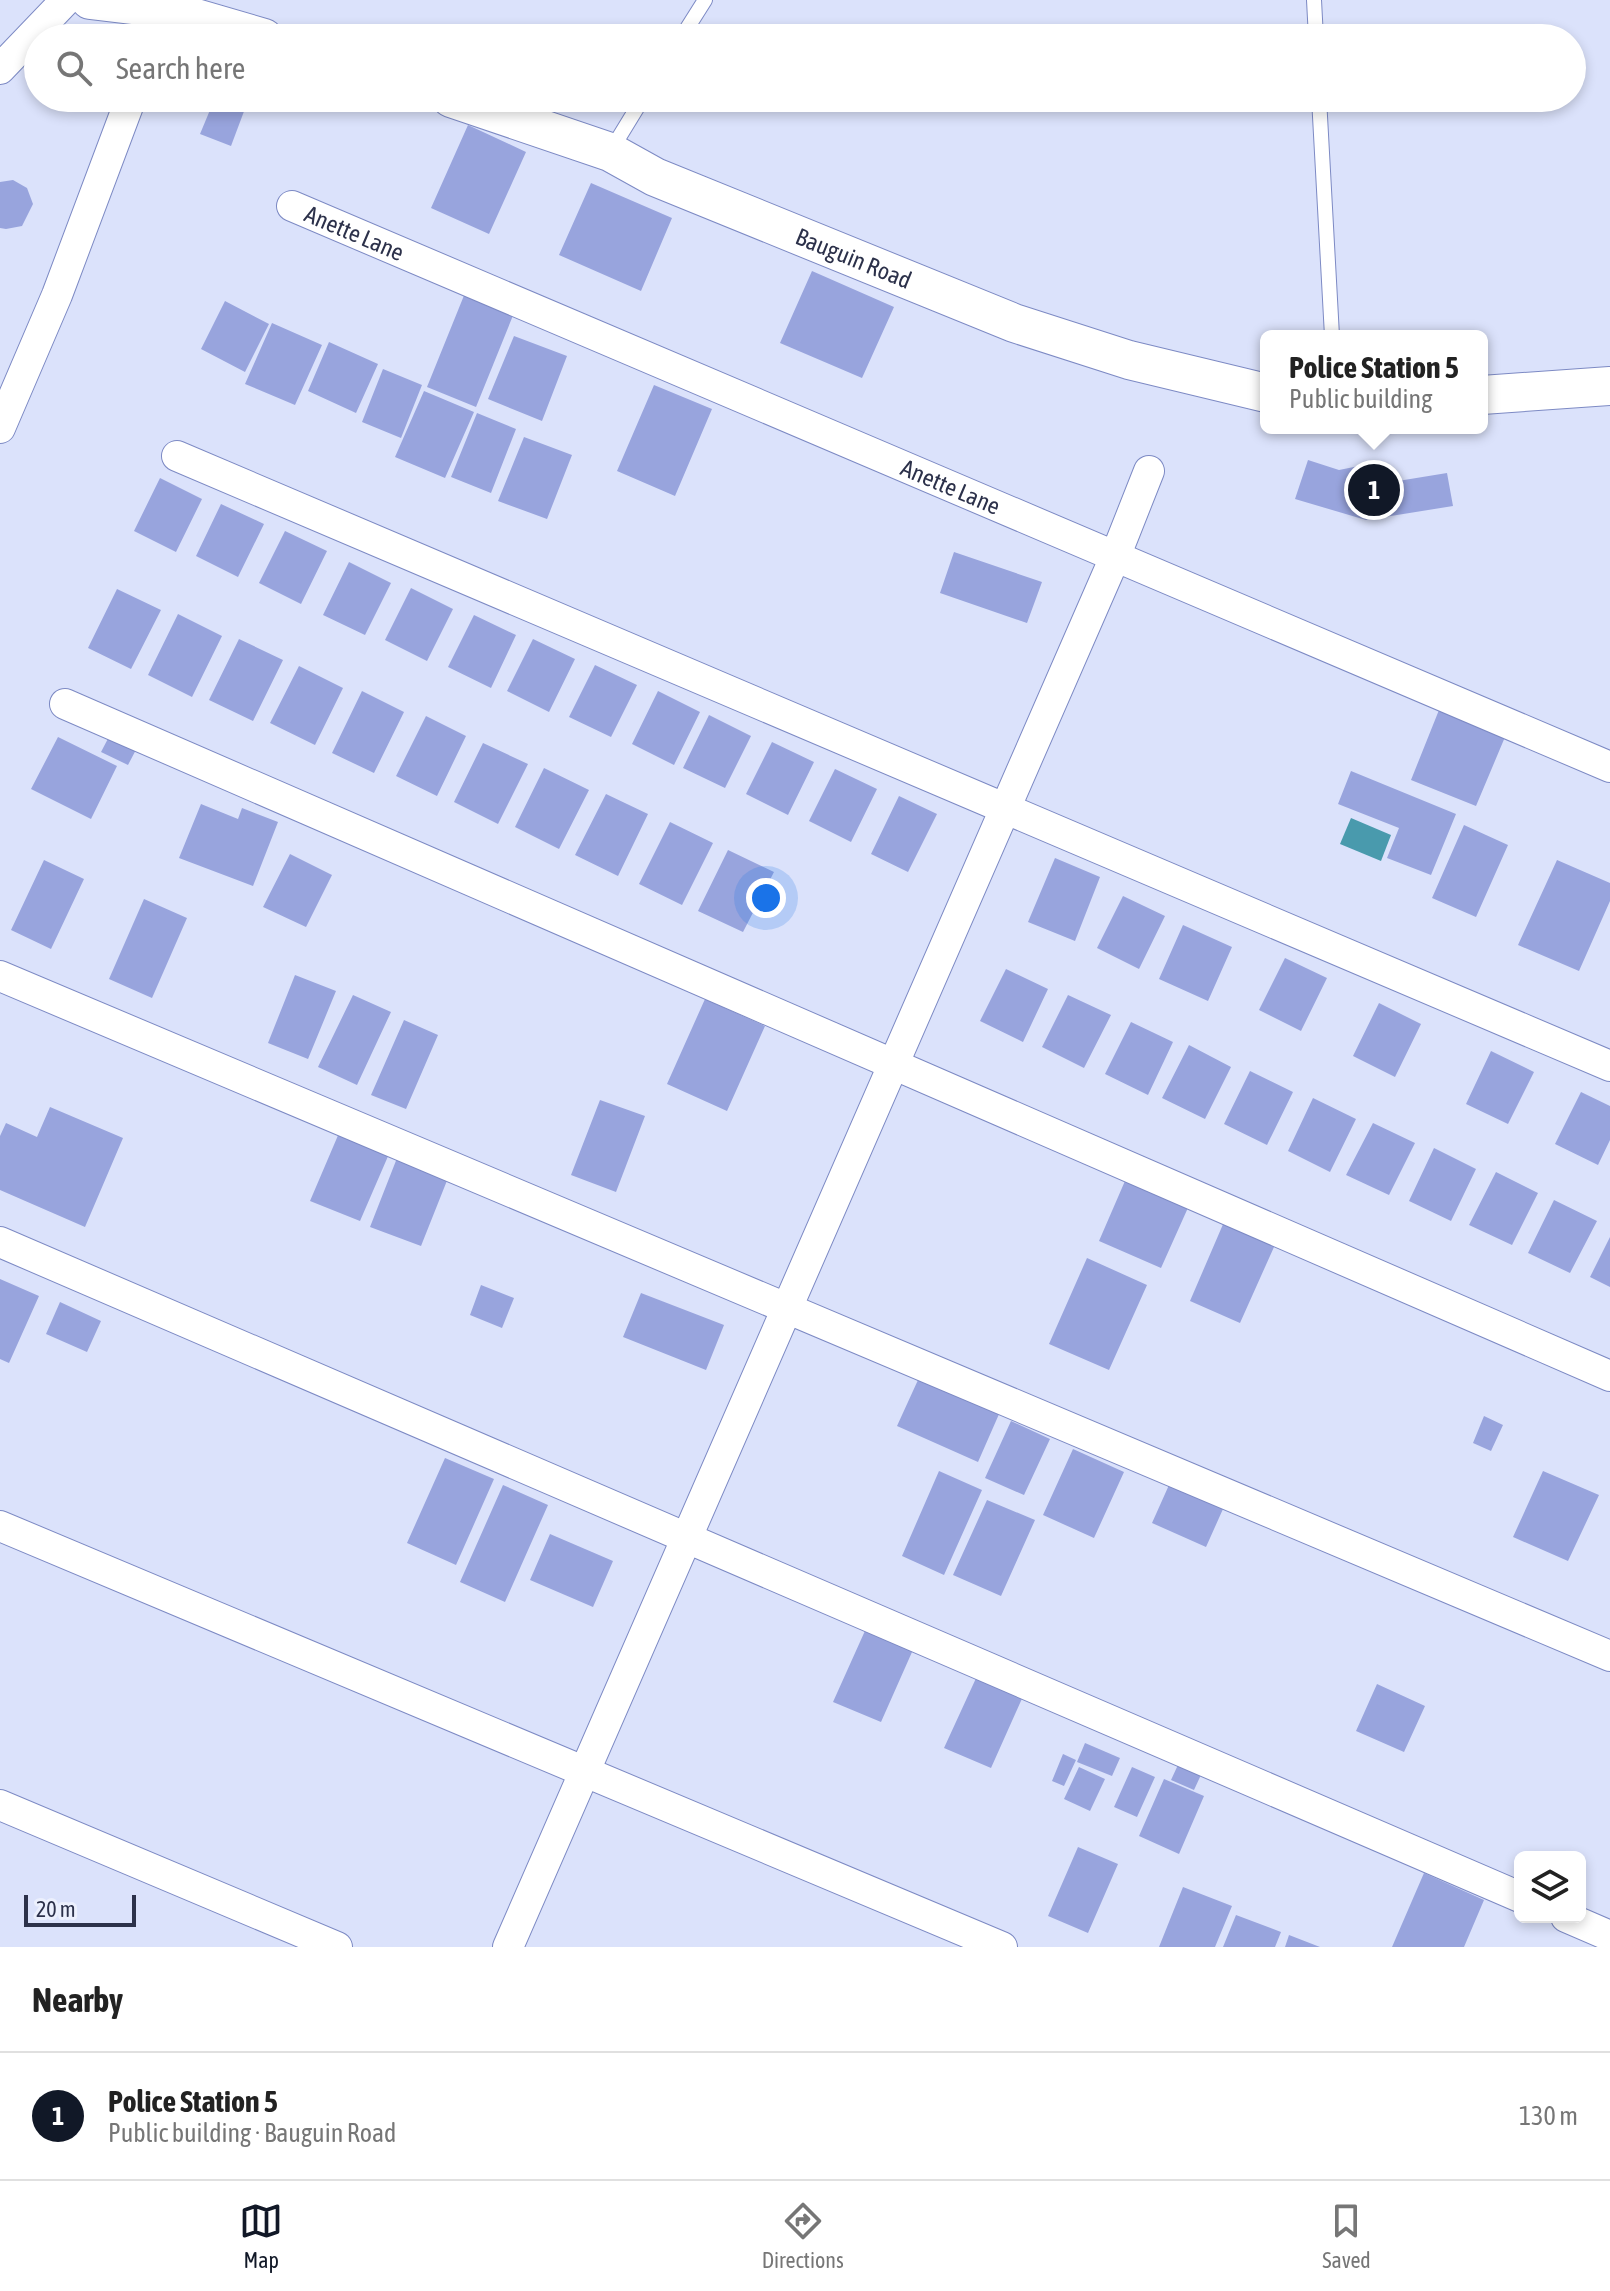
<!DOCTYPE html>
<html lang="en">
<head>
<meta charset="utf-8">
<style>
	:root { --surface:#fff; --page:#f2f2f2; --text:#222; --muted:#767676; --line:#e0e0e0; --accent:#111827 }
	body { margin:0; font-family:"Asap Condensed",sans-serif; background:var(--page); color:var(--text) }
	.controls { position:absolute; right:24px; bottom:24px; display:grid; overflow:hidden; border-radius:12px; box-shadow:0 4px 12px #0003 }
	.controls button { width:72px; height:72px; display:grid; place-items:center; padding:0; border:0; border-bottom:2px solid var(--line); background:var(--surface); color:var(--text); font:40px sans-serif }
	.scale { position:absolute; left:24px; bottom:20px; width:112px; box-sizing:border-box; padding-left:8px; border:4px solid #2c314a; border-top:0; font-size:22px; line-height:28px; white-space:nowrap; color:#2c314a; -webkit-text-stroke:6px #ecf0fd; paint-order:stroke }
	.you { position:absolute; left:766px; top:898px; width:28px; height:28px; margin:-20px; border:6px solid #fff; border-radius:50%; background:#1a73e8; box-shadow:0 0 0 12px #1a73e833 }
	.badge { display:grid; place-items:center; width:52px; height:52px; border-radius:50%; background:var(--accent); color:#fff; font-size:26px; font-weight:700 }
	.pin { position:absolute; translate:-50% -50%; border:4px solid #fff; box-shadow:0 2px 8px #0006 }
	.popup { position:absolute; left:1260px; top:330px; width:228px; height:104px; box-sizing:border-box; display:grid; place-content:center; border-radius:12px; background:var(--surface); filter:drop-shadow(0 2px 6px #0005); font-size:26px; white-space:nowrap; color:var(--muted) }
	.popup b { font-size:30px; color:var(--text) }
	.popup::after { content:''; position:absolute; left:50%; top:100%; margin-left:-16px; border:16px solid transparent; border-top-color:var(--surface) }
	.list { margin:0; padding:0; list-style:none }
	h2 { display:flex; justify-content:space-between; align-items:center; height:104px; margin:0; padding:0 32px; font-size:34px }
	h2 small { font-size:26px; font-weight:400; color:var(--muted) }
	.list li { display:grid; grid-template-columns:52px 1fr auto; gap:24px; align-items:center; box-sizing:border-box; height:128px; padding:0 32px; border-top:2px solid var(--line) }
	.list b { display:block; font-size:30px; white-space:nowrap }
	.list p { margin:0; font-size:26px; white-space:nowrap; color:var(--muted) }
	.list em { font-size:26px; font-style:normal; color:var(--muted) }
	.icon { flex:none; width:44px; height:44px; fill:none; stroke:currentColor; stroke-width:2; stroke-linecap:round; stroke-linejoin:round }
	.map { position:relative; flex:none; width:1610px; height:1947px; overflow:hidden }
	.search { position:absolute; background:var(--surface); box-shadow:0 4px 12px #0003; left:24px; right:24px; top:24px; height:88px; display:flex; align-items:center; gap:20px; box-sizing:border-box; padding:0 28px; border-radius:44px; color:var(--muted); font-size:30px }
	.sheet { height:232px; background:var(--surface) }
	nav { display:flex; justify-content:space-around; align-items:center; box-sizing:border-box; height:112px; border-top:2px solid var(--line); background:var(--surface); font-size:22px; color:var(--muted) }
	nav a { display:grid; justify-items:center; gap:4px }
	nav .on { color:var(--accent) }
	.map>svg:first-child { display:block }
	.water { fill:#499aad }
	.building { fill:#98a4dd }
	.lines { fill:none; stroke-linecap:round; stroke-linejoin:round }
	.service-casing { stroke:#7d8ac4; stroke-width:16 }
	.minor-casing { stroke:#7d8ac4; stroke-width:32 }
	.tertiary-casing { stroke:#7d8ac4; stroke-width:40 }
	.service { stroke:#fff; stroke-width:14 }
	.minor { stroke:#fff; stroke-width:30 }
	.tertiary { stroke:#fff; stroke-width:38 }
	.labels { text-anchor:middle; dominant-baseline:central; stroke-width:7; stroke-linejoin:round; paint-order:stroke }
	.street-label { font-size:24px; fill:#2c314a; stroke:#ecf0fd }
</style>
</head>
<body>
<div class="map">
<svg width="1610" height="1947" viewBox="0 0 1610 1947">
	<rect width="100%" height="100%" fill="#dbe2fb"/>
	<path class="water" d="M1351,818L1391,835L1381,861L1340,844Z"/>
	<path class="building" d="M215,98H249L231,146L200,134Z
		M468,125L526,152L489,234L431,208Z
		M13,180L27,188L33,204L22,226L6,229L0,228V182Z
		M591,183L672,218L641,291L559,255Z
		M812,271L894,307L862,378L780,343Z
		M465,293L514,313L476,407L427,387Z
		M225,301L269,324L245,372L201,349Z
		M272,323L322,345L295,405L245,384Z
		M514,336L567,356L542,421L488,399Z
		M329,342L378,364L356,413L308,391Z
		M383,369L422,385L401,438L362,422Z
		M654,385L712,409L675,496L617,471Z
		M424,391L474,412L445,478L395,457Z
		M477,413L516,429L491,493L451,477Z
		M524,437L572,455L547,519L498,501Z
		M1308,460L1339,470L1364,465L1366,478L1397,472L1398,481L1447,473L1453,506L1366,520L1295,499Z
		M160,478L202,499L176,552L134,531Z
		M221,504L264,524L238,577L196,556Z
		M285,531L327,551L301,604L259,583Z
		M954,552L1042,582L1027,623L940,593Z
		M349,562L391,583L365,635L323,615Z
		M411,588L453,609L427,661L385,640Z
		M117,589L161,610L131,669L88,648Z
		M178,614L222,636L192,697L148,675Z
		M474,615L516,635L491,688L448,667Z
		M239,639L283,660L253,721L209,700Z
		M533,639L575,659L549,712L507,691Z
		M595,665L637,685L611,737L569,717Z
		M299,666L343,688L315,745L270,723Z
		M362,691L404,712L374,773L332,753Z
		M658,691L700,712L674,765L632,744Z
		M1439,710L1505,737L1476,806L1411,780Z
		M709,715L751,736L725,788L683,768Z
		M426,716L466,736L437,796L396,776Z
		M112,731L139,744L128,765L101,752Z
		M58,737L117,766L91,819L31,789Z
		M772,742L814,762L788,815L746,794Z
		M483,743L528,764L498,824L454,802Z
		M544,768L589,790L559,849L515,827Z
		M835,769L877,789L851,842L809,821Z
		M1351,771L1456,814L1431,875L1387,858L1399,828L1338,804Z
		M606,794L648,814L618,876L575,855Z
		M899,796L937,814L908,872L871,854Z
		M201,804L238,819L242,808L278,822L253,886L179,858Z
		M670,822L713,843L682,905L639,884Z
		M1464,825L1508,845L1476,917L1432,898Z
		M728,850L774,872L743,932L698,911Z
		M290,854L332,875L306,927L263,907Z
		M1055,858L1100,877L1075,941L1028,922Z
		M44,860L84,879L51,949L11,930Z
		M1557,860L1610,883V901L1579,971L1518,945Z
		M1123,896L1165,916L1139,969L1097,948Z
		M144,899L187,918L152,998L109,979Z
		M1183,925L1232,947L1208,1001L1159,979Z
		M1285,958L1327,978L1301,1031L1259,1010Z
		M1006,969L1048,989L1023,1042L980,1021Z
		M295,975L336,991L308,1059L268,1043Z
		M353,995L391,1012L357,1085L318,1067Z
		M1068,995L1111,1015L1084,1068L1042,1047Z
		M705,999L765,1026L727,1111L667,1084Z
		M1379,1003L1421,1024L1395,1077L1353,1056Z
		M404,1020L438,1035L406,1109L371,1095Z
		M1131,1022L1173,1042L1148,1095L1105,1074Z
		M1189,1045L1231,1067L1205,1119L1162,1098Z
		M1491,1051L1534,1072L1508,1124L1466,1104Z
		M1250,1071L1293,1092L1267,1145L1224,1124Z
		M1581,1092L1610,1106V1140L1598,1165L1555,1144Z
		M1313,1098L1356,1119L1330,1172L1288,1151Z
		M600,1100L645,1116L616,1192L571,1175Z
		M50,1107L123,1138L85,1227L0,1190V1136L6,1123L37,1137Z
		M1373,1123L1415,1143L1389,1195L1346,1175Z
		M342,1126L392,1147L360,1221L310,1201Z
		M1434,1148L1476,1169L1451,1221L1409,1201Z
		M399,1153L450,1173L421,1246L370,1227Z
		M1496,1172L1538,1193L1512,1245L1469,1225Z
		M1128,1174L1191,1201L1161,1268L1099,1241Z
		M1554,1200L1597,1221L1570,1273L1528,1253Z
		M1227,1215L1278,1238L1240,1323L1190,1301Z
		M1610,1237V1287L1590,1277Z
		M1087,1258L1147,1285L1109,1370L1049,1344Z
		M0,1279L39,1296L9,1363L0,1359Z
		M481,1285L514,1298L502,1328L470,1315Z
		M641,1293L724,1325L706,1370L623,1337Z
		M60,1302L101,1321L87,1352L46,1334Z
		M923,1369L1003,1405L978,1462L897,1426Z
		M1484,1416L1503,1425L1491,1451L1473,1443Z
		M1011,1421L1050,1439L1024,1495L985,1478Z
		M1073,1449L1124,1472L1094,1538L1043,1515Z
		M445,1458L494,1479L456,1565L407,1543Z
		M939,1471L982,1490L944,1575L902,1556Z
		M1543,1471L1599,1495L1568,1561L1513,1537Z
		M503,1485L548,1505L505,1602L460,1582Z
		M1169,1485L1223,1509L1206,1547L1152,1523Z
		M987,1500L1035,1520L1001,1596L953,1575Z
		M550,1534L613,1561L593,1607L530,1580Z
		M873,1613L920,1634L881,1722L833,1702Z
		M983,1663L1029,1683L991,1768L944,1748Z
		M1377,1684L1425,1706L1404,1752L1356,1731Z
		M1085,1743L1120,1758L1112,1776L1077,1762Z
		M1063,1754L1076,1760L1064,1786L1052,1781Z
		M1183,1754L1206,1764L1194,1790L1171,1780Z
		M1079,1767L1105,1779L1090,1811L1064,1799Z
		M1132,1767L1155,1777L1137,1817L1114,1807Z
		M1164,1779L1204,1796L1179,1854L1139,1836Z
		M1078,1847L1118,1864L1088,1933L1048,1916Z
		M1424,1873L1484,1900L1464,1947H1392Z
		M1183,1887L1232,1906L1215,1947H1159Z
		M1236,1915L1281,1932L1275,1947H1223Z
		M1289,1935L1320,1947H1285Z"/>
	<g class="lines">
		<defs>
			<path id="service" d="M1314,0L1316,38
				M681,38L705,0
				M1319,98L1332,336
				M610,152L643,98"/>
			<g id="minor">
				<path d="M154,38L165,9"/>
				<path d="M0,69L66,0"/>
				<path id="s1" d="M292,206L1610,767"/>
				<path d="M0,428L57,295L131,98"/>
				<path d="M177,456L1610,1066"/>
				<path d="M65,704L1610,1376"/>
				<path d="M0,976L1610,1656"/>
				<path d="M0,1242L1520,1897"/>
				<path d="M0,1526L1002,1947"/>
				<path d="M0,1805L337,1947"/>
				<path d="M1566,1917L1610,1936"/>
				<path d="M508,1947L1115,557L1149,471"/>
			</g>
			<g id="tertiary">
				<path d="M90,0L165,9L264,38"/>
				<path id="s2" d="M451,98L610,152L655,177L1014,323L1129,360L1266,393"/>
				<path d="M1482,395L1610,386"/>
			</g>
		</defs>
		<use href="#service" class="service-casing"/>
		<use href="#minor" class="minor-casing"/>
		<use href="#tertiary" class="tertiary-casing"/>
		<use href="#service" class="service"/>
		<use href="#minor" class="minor"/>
		<use href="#tertiary" class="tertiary"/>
	</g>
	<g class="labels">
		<g class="street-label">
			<text stroke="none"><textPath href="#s1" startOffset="68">Anette Lane</textPath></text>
			<text stroke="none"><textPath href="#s2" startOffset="434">Bauguin Road</textPath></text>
			<text stroke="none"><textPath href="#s1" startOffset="716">Anette Lane</textPath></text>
		</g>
	</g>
</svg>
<div class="controls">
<button><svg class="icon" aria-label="layers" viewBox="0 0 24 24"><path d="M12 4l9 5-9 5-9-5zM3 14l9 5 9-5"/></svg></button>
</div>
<div class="scale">20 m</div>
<div class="you"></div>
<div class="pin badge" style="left:1374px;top:490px">1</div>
<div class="popup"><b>Police Station 5</b>Public building</div>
<div class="search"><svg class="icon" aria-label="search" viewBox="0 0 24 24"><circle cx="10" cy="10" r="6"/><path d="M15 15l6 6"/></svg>Search here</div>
</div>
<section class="sheet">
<h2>Nearby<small></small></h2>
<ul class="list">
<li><span class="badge">1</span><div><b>Police Station 5</b><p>Public building · Bauguin Road</p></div><em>130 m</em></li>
</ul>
</section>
<nav>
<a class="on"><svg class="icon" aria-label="map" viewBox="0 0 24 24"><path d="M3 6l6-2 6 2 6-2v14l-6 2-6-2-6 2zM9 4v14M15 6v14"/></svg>Map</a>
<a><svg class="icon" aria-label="directions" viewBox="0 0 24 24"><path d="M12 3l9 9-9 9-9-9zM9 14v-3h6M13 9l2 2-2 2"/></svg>Directions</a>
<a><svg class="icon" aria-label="saved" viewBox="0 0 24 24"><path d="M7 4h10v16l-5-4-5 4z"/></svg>Saved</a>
</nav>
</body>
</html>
